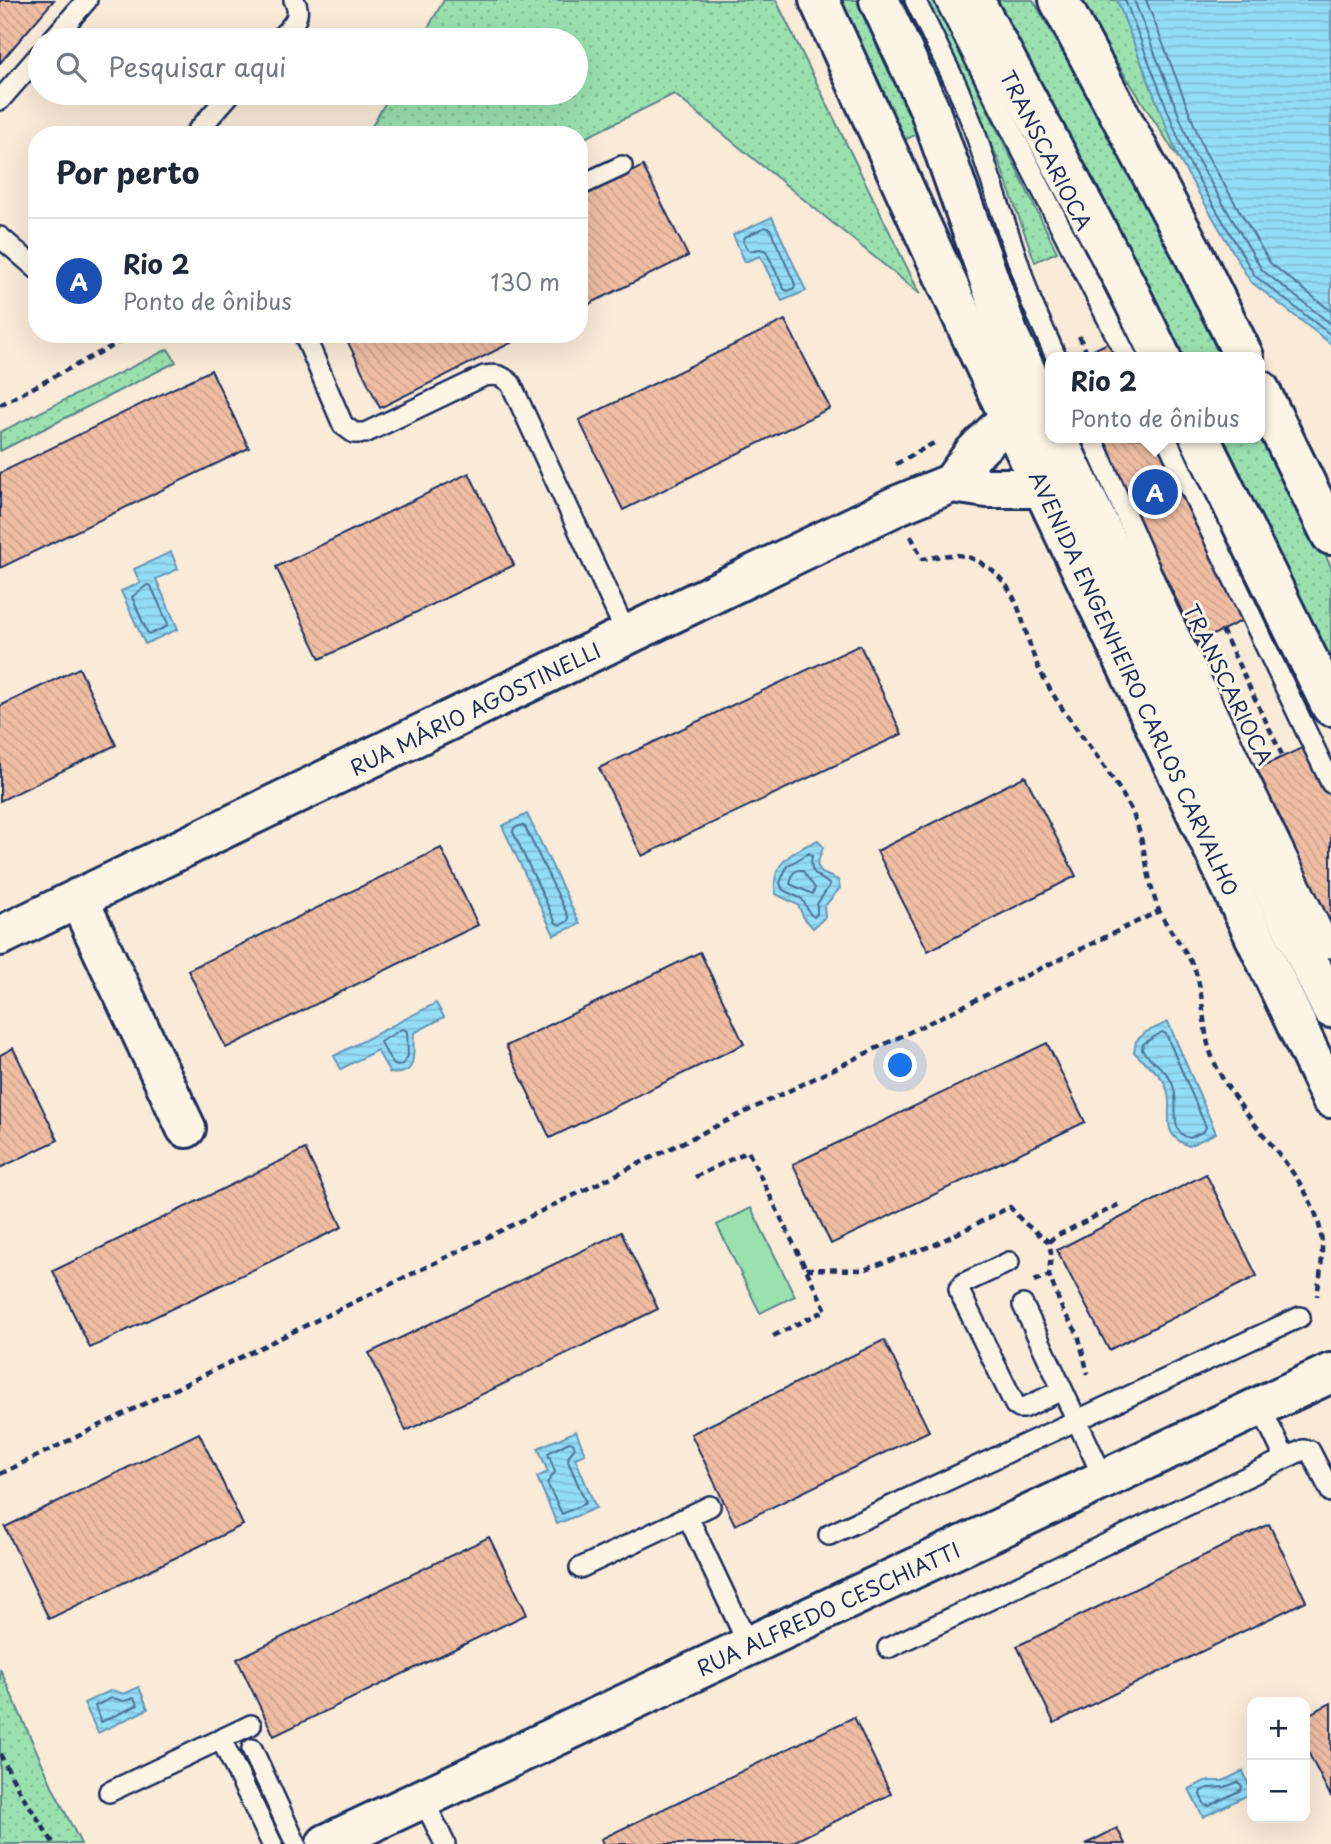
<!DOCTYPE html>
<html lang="pt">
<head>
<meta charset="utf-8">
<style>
	:root { --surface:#fff; --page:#f6f6f7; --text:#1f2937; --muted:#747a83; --line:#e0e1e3; --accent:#db2777 }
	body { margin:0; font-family:"Playpen Sans",sans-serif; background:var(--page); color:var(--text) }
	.controls { position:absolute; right:21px; bottom:21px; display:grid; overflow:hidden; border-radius:14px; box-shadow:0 7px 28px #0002 }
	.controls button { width:63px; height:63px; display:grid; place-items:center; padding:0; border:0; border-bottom:2px solid var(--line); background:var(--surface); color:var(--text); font:35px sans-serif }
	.you { position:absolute; left:901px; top:1066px; width:24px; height:24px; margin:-18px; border:5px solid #fff; border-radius:50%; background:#1a73e8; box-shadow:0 0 0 10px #1a73e833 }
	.badge { display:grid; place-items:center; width:46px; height:46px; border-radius:50%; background:var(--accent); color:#fff; font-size:23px; font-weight:700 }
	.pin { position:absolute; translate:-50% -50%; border:4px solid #fff; box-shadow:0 2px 7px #0006 }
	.popup { position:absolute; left:1045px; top:352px; width:220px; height:91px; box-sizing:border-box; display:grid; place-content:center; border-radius:14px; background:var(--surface); filter:drop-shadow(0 2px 5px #0005); font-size:23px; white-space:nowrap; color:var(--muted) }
	.popup b { font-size:26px; color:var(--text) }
	.popup::after { content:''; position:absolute; left:50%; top:100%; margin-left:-14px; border:14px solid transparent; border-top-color:var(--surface) }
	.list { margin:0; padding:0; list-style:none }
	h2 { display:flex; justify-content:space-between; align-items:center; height:91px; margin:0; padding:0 28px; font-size:30px }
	h2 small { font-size:23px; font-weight:400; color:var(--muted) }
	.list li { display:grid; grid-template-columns:46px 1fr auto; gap:21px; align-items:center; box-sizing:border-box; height:126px; padding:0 28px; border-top:2px solid var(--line) }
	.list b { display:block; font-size:26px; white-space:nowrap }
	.list p { margin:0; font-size:23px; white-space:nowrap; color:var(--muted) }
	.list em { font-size:23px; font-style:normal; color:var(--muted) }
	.icon { flex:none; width:38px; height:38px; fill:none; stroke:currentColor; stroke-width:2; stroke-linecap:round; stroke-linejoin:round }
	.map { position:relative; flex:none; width:1331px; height:1844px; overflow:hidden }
	.search { position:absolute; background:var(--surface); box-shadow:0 7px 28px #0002; left:28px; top:28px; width:560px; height:77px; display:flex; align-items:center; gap:18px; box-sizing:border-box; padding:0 24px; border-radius:38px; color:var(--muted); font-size:26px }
	.panel { position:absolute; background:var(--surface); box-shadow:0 7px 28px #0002; left:28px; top:126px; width:560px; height:217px; border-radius:28px }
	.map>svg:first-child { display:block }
	.grass { fill:url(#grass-dots); stroke:#5a8886; stroke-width:2 }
	.garden { fill:#9ae1af; stroke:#5a8886; stroke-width:2 }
	.water { fill:url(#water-rules); stroke:#6497b9; stroke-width:2 }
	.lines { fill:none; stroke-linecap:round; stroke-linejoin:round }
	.shore { stroke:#4b759b; stroke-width:2 }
	.building { fill:url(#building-back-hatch); stroke:#1b2f5e; stroke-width:2 }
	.service-casing { stroke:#1b2f5e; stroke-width:24 }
	.minor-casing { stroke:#1b2f5e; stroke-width:44 }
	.primary-casing { stroke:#1b2f5e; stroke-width:44 }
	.trunk-casing { stroke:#1b2f5e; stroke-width:44 }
	.path { stroke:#1b2f5e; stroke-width:4.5; stroke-dasharray:7 5; stroke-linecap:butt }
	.service { stroke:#fcf5e5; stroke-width:19 }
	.minor { stroke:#fcf5e5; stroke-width:38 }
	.primary { stroke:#fcf5e5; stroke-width:38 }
	.trunk { stroke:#fcf5e5; stroke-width:38 }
	.labels { text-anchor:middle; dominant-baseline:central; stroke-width:6; stroke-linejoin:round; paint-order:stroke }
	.street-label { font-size:21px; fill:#1b2f5e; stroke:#fcf5e5 }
</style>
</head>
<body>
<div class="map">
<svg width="1331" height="1844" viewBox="0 0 1331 1844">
	<defs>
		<pattern id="grass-dots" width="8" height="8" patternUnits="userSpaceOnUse" patternTransform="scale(1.75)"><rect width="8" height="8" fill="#9ae1af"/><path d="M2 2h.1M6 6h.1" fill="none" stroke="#84c199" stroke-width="1.8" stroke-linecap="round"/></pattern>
		<pattern id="water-rules" width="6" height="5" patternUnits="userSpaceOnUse" patternTransform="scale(1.75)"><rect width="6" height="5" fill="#94ddf6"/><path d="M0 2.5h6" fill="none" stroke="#7fbed5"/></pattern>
		<pattern id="building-back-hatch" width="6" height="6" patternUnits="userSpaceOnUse" patternTransform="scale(1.75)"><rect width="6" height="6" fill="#f1bea3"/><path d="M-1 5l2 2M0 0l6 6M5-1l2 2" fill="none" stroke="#cea48f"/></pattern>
	</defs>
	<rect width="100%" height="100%" fill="#faead8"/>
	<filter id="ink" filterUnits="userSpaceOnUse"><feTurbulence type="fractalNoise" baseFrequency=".0143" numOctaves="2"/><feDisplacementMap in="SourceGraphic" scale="14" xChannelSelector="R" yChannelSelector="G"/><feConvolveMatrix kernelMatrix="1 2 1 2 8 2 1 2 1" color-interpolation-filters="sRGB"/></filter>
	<g filter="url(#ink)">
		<path class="grass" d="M444,0H776L920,294L674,94L579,141V135H367L391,93H576V40H421Z
			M838,0H866L923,131L905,140Z
			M924,0H934L1057,252L1035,262L998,159Z
			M997,0H1033L1180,257L1231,357H1182L1142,275L1003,18Z
			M1077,0H1117L1180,161Z
			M168,349L176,362L0,451V432Z
			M1260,418L1331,567V672L1220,438H1260Z
			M0,1669L54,1790L81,1844H0Z"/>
		<path class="garden" d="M751,1208L795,1296L760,1313L717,1225Z"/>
		<path class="water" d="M1117,0H1331V344L1250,281L1180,161Z
			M772,217L806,291L782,301L760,256L745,262L733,235Z
			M171,552L178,569L156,579L178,629L145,644L121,591L140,583L134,569Z
			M527,814L580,924L554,935L502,826Z
			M818,840L823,847L817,865L822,873L838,880L840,888L824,907L825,917L813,928L804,918L798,905L776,894C769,864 793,851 818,840Z
			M436,1003L444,1017L414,1033C412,1052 420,1077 390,1073L377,1050L341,1069L334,1056Z
			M1168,1022L1216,1133L1189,1146C1155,1133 1177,1110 1165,1084C1158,1070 1145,1064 1134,1052L1136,1041L1146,1032Z
			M576,1431L585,1454L575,1458L596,1508L557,1524L537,1477L548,1472L538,1448Z
			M139,1687L148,1709L98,1733L84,1703L112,1690L124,1694Z
			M1243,1771L1252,1793L1203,1817L1189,1789L1205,1781H1223Z"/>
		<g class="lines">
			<path class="shore" d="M1125,0L1186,158L1255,276L1331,335
				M1134,0L1194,154L1262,270L1331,324
				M1146,0L1204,150L1270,263L1331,311
				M765,227L770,229L795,284L794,288L788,291L784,289L766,251L760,249L749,251L743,241L745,237Z
				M147,585L151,586L168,624L166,627L150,634L147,632L132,597Z
				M522,825L525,827L569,918L568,921L561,925L556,923L513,832L514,828Z
				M809,853L812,856C808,875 820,876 830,885L817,904V914L814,917L810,914L802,899L783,890L780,883L787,866Z
				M798,870H802L815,888L813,894L790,884L793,873Z
				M402,1029L407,1031L408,1056L403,1064L397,1066L393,1064L380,1042Z
				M1162,1032L1166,1034L1206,1127L1204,1131L1190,1138C1168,1133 1179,1106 1174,1089C1169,1069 1153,1064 1142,1050L1143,1044Z
				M569,1442L573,1443L575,1448L569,1455L568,1461L586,1503L562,1514L547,1483L555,1472L548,1453Z
				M112,1698L124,1701L134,1698L138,1705L101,1722L95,1706Z
				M1238,1782L1242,1786L1241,1790L1209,1806L1205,1805L1200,1795L1201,1791L1208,1788L1225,1787Z"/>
		</g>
		<path class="building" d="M0,0H54L0,63Z
			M643,166L688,256L579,309V197Z
			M785,320L830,408L623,510L579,420Z
			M344,334H529L380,408Z
			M1114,340L1122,357H1080L1087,353Z
			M211,370L249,448L0,568V473Z
			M1099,438H1161L1247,618L1197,643Z
			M469,473L514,565L320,659L276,567Z
			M860,645L902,734L642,856L599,768Z
			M79,668L116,745L0,801V706Z
			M1306,746L1331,797V924L1257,769Z
			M1025,776L1076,876L928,951L877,851Z
			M441,848L478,925L226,1048L188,970Z
			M700,952L744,1044L550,1138L506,1046Z
			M1047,1043L1085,1122L831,1244L793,1164Z
			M13,1048L58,1140L0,1168V1055Z
			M305,1149L342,1227L90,1348L53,1271Z
			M1206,1174L1257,1276L1109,1350L1057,1250Z
			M621,1232L658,1309L406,1431L369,1353Z
			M884,1340L929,1431L735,1525L691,1434Z
			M199,1433L243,1525L49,1619L5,1527Z
			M1269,1524L1306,1601L1054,1723L1017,1646Z
			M489,1537L527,1614L274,1736L237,1659Z
			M1331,1703V1797L1305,1746V1716Z
			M854,1717L891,1794L789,1844H603L601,1839Z
			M1117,1828L1125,1844H1086Z"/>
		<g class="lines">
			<defs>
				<path id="service" d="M915,0L957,86L973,126L1031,301L1056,357
					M945,0L1127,357
					M52,40L87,0
					M278,40C290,27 304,18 294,0
					M0,100L40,54
					M194,135L231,93
					M579,186L622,166
					M0,237L37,269
					M304,334L343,425L354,433H365L484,376C496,374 502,375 511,384L627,635
					M1092,438L1169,613L1331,948
					M1166,438L1331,783
					M1009,1262L964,1283L959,1289L961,1295L1015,1405L1019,1408H1024L1062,1390
					M1023,1305L1104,1479
					M1260,1406L1285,1458
					M688,1517L749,1646
					M829,1535L1300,1317
					M580,1568L710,1506
					M888,1648L1303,1450L1310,1451L1331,1492
					M221,1739L272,1844
					M252,1749L296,1844
					M109,1792L251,1725
					M423,1799L445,1844"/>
				<path id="minor" d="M952,483L973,454L1010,417
					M78,898L186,1128
					M0,936L898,505L952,483L987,488H1042
					M326,1844L1331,1373"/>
				<path id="primary" d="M819,0L978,351L1331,1098
					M1059,0L1192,251L1244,357
					M1260,390L1331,535"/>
				<path id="trunk" d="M879,0L929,108L1009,336L1050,422
					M974,0L1125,283L1161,357
					M1057,438L1331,1008
					M1200,438L1331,706"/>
			</defs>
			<use href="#service" class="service-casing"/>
			<use href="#minor" class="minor-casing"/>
			<use href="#primary" class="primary-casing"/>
			<use href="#trunk" class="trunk-casing"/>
			<path class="path" d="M1079,336L1087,353
				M0,405L135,334
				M896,464L934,443
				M911,536L922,559C932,558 943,555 953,555C973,554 995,570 1006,585C1024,610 1026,642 1039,669C1063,718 1103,758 1129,806C1146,837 1145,875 1158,908C1168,932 1189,950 1197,976C1205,1003 1202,1034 1213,1059C1236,1115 1298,1162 1317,1218C1326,1245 1321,1269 1317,1296
				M1222,630L1283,757
				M695,1177L748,1151L826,1310L771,1337
				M1049,1242L1054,1237L1122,1203
				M806,1269L863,1270L934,1245L1010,1207L1023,1222L1049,1242L1051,1253L1049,1275L1063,1311L1078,1334L1088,1374
				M1034,1281L1049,1275
				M0,1474L1159,911
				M0,1754L19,1790L54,1844"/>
			<use href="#service" class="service"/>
			<use href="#minor" class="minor"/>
			<use href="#primary" class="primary"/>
			<use href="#trunk" class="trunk"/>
		</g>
	</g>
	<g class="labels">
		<g class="street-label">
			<text transform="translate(1047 150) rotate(63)">TRANSCARIOCA</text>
			<text transform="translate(1135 683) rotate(65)">AVENIDA ENGENHEIRO CARLOS CARVALHO</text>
			<text transform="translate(1229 684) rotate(64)">TRANSCARIOCA</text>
			<text transform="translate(475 708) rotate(-26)">RUA MÁRIO AGOSTINELLI</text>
			<text transform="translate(828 1608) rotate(-25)">RUA ALFREDO CESCHIATTI</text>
		</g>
	</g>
</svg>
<div class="controls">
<button>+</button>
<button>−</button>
</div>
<div class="you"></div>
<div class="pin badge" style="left:1155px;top:492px;background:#1a4fb4">A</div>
<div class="popup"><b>Rio 2</b>Ponto de ônibus</div>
<div class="search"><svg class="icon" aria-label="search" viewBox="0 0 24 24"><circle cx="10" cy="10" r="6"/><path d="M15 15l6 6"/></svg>Pesquisar aqui</div>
<section class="panel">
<h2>Por perto<small></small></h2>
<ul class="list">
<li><span class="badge" style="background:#1a4fb4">A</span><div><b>Rio 2</b><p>Ponto de ônibus</p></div><em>130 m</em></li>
</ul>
</section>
</div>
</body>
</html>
